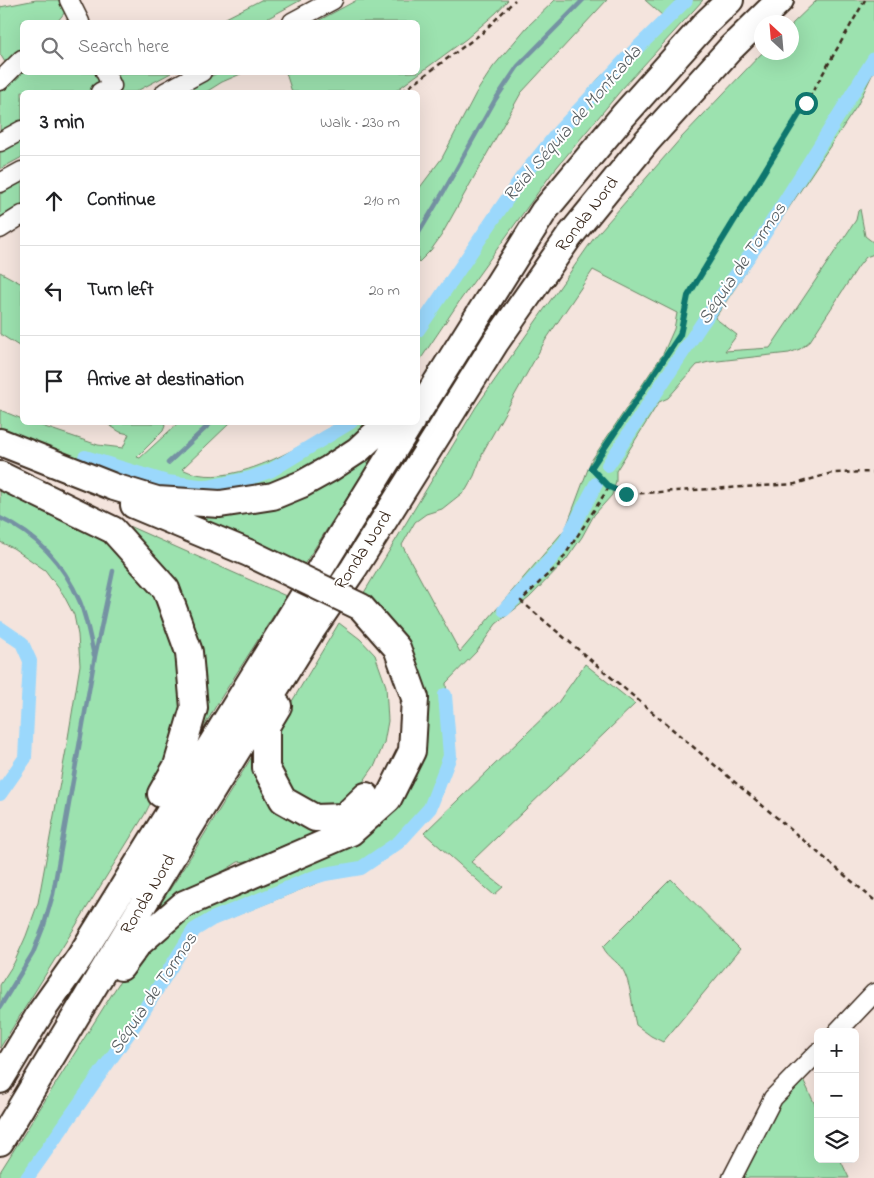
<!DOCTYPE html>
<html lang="en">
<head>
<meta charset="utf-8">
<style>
	:root { --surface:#fff; --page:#f6f6f6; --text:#202124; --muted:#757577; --line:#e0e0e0 }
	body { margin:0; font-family:"Indie Flower",sans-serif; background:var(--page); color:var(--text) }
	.controls { position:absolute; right:15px; bottom:15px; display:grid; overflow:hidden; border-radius:8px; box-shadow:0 5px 20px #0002 }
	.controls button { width:45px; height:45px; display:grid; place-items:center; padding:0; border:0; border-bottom:1px solid var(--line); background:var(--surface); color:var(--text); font:25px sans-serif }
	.compass { position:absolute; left:754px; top:15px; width:45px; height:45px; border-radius:50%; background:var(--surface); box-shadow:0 5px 20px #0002; rotate:334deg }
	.stop { position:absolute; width:15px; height:15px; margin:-11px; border:4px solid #0f766e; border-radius:50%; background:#fff }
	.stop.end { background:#0f766e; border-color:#fff; box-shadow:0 1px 5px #0008 }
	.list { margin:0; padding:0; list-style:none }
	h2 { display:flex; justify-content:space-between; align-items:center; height:65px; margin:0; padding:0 20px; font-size:21px }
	h2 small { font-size:16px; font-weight:400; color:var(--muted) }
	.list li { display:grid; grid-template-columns:32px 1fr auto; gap:15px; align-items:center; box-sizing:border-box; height:90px; padding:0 20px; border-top:1px solid var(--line) }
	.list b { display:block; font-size:19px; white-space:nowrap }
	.list em { font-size:16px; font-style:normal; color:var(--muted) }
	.icon { flex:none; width:28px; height:28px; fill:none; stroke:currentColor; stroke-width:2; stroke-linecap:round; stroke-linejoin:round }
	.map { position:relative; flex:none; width:874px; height:1178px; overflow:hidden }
	.search { position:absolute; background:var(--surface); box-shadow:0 5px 20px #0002; left:20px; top:20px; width:400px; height:55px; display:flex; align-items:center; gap:12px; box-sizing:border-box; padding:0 18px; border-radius:8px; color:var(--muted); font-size:19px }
	.panel { position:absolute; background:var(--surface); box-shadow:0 5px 20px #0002; left:20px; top:90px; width:400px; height:335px; border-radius:8px }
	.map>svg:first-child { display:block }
	.green { fill:#9ce2af; stroke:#6c8666; fill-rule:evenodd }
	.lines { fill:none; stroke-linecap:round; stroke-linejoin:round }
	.stream { stroke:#7592a3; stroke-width:4.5 }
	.canal { stroke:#9bd8fc; stroke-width:14 }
	.minor-casing { stroke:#3b2a1e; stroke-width:21 }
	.highway-casing { stroke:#3b2a1e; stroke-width:30 }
	.path { stroke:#3b2a1e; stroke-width:2.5; stroke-dasharray:5 4; stroke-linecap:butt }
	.minor { stroke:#fff; stroke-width:18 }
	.highway { stroke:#fff; stroke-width:26 }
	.highway-bridge-casing { stroke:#3b2a1e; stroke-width:30; stroke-linecap:butt }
	.highway-bridge { stroke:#fff; stroke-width:26 }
	.route { stroke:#0f766e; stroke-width:6 }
	.labels { text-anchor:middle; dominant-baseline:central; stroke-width:4; stroke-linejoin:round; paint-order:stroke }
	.street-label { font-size:18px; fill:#3b2a1e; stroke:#fff }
	.water-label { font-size:19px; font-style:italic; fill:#585e61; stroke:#fff }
</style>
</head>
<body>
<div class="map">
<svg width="874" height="1178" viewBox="0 0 874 1178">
	<rect width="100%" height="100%" fill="#f4e4dd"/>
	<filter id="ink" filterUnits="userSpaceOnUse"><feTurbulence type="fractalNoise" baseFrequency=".02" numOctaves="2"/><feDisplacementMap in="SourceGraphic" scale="10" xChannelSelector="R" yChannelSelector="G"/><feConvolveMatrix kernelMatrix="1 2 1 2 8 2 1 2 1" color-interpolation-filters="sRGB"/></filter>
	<g filter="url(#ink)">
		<path class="green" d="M36,0H62L65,12L57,22H22V55L8,67L0,54V7Z
			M261,0H301L261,22H218Z
			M357,0H508L496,13L466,39L394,92H292L286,73L418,72V22H316Z
			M555,0H607L521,93L441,236L431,250L418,263V190L442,158L476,93L493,67L527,27Z
			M645,0H703L622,89L552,173L461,299L418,363V321L535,152L601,76L663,16Z
			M817,0H874V71L857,106L715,318L737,335L725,351L770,348L856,220L858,211L860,209L865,236L874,243V254L866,257L858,267L810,341L800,349L789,353L709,362L697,365L668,398L659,402L616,471V481L612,495L594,515L582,537L566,560L529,598L496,624L477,651L446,683L451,756L432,808L405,839L384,859L363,872L327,879L203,929L195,935L125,1047L32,1178H0V1172L124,975L184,917L370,831L392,814L412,784L423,756L424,720L362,596L476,407L594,238L681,138L762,53L792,52V24ZM593,270L677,313L674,329L663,354L591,461L566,528L460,652L402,545L415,522L426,514L442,509L466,490L474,476L484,450L545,341Z
			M22,63V72L99,73L101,83L98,88L89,92H22V126L0,138V83Z
			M121,73H171L135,92H109L112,77Z
			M218,73H243L222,82L206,92H179Z
			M22,136V157L0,169V148Z
			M22,182V205L0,219V194Z
			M0,272L22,284V348L0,334Z
			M0,410L22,419V422L33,423L98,445L123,448L129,434L120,432L106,423H164L165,426L163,431L137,457L140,458L178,423H230L182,469C221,489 277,459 311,440C320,435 329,428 338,424C347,420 362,423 372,423L338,454L277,483L218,494L149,487L0,431Z
			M396,423L303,566L155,506L253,509Z
			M0,486L95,531L126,556L167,611L179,656L182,704L163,778L145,814L0,1048V985L14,963L26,936L38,903L66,750L80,665L78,635L74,615L63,594L45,570L13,548L0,542Z
			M104,515L286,596L217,704L192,748L200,663Z
			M339,623L360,639L375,655L386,686L388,721L384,743L375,765L363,782L342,801L331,806H321L302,801L279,775L276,728Z
			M585,664L635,704L471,862L503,887L494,895L424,833L557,704Z
			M253,755L256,766L341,825L256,860L238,862L152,916C188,864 219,809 253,755Z
			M671,879L740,949L663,1042L651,1036L636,1025C632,1009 632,990 625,974C621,963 608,958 603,947Z
			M801,1075L818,1111V1159H840L849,1178H740L770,1116Z"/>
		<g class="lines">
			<path class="stream" d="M418,234L444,191L495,100L518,66L583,0
				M168,463L212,422
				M0,518C38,535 64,565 80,602C87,619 90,638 94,655
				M0,1007L33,953L44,925L53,894L95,656L113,571"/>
			<path class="canal" d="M418,330L522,177L560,130L626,59L686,0
				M85,457L167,482L208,487L250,478L270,471L351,422
				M608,465L701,325L763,236L874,59
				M504,610L537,575L565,542L596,484
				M0,628L22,643L30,661L25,758L0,794
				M27,1178L136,1023L194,930L212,919L312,878L325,874L361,868L399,842L430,808L450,756L445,695"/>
			<defs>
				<path id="minor" d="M69,0L80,22
					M292,22L333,0
					M0,81L22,59
					M100,92L112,86L105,72
					M165,92L202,72
					M0,142L22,130
					M0,183L22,171
					M0,229L22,215
					M837,1032L874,993
					M732,1178L773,1098L818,1052"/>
				<path id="highway" d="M418,412L544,211L623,116L707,22L730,0
					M0,442L114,487L157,500L220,504L273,496L302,484L329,469L358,450L388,422
					M0,475L113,530L166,589L189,652L194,708L177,766L161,794
					M134,505L251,554
					M278,706L266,726V768L283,800L315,818L344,817L366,796
					M121,967L138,944L184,904L351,832L388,799L412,751L415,698
					M0,1080L41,1012L80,957L411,422
					M0,1142L200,810L311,631L354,568L495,343L569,237L647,141L730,49L780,0"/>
			</defs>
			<use href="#minor" class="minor-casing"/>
			<use href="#highway" class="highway-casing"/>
			<path class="path" d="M865,0L806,103L688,295L680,335L591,468L609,487L626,494L795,484L832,473L874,472
				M402,92L482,33L515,0
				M609,487L558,566L545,577L521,601L874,900"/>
			<use href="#minor" class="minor"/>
			<use href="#highway" class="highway"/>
			<defs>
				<path id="highway-bridge" d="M251,554L361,607L397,648L415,698"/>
			</defs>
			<use href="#highway-bridge" class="highway-bridge-casing"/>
			<use href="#highway-bridge" class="highway-bridge"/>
		</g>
	</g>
	<g class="lines" filter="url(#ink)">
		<path class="route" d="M626,494L609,487L591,468L680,335L688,296L806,103"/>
	</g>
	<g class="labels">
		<g class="street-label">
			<text transform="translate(588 215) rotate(-52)">Ronda Nord</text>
			<text transform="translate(364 551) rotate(-57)">Ronda Nord</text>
			<text transform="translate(149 895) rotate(-59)">Ronda Nord</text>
		</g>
		<g class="water-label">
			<text transform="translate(573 124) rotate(-49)">Reial Séquia de Montcada</text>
			<text transform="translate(743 264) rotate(-56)">Séquia de Tormos</text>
			<text transform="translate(154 994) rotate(-56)">Séquia de Tormos</text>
		</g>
	</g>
</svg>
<div class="controls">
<button>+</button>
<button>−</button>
<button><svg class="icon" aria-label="layers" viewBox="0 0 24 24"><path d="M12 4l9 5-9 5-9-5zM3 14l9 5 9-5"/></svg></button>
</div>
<svg class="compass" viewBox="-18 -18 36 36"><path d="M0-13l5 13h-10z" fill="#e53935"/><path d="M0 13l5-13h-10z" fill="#757577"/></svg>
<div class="stop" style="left:806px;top:103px"></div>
<div class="stop end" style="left:626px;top:494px"></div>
<div class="search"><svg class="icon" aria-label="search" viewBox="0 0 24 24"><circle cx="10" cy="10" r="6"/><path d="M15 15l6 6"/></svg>Search here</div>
<section class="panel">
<h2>3 min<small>Walk · 230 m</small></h2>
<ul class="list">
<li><svg class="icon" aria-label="ahead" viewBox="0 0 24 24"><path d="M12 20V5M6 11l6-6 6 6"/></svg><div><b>Continue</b></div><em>210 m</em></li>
<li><svg class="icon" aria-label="left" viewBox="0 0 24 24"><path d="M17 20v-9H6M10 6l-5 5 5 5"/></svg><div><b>Turn left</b></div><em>20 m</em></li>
<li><svg class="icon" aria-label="arrive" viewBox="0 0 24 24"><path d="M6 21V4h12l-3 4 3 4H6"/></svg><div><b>Arrive at destination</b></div></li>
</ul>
</section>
</div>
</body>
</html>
